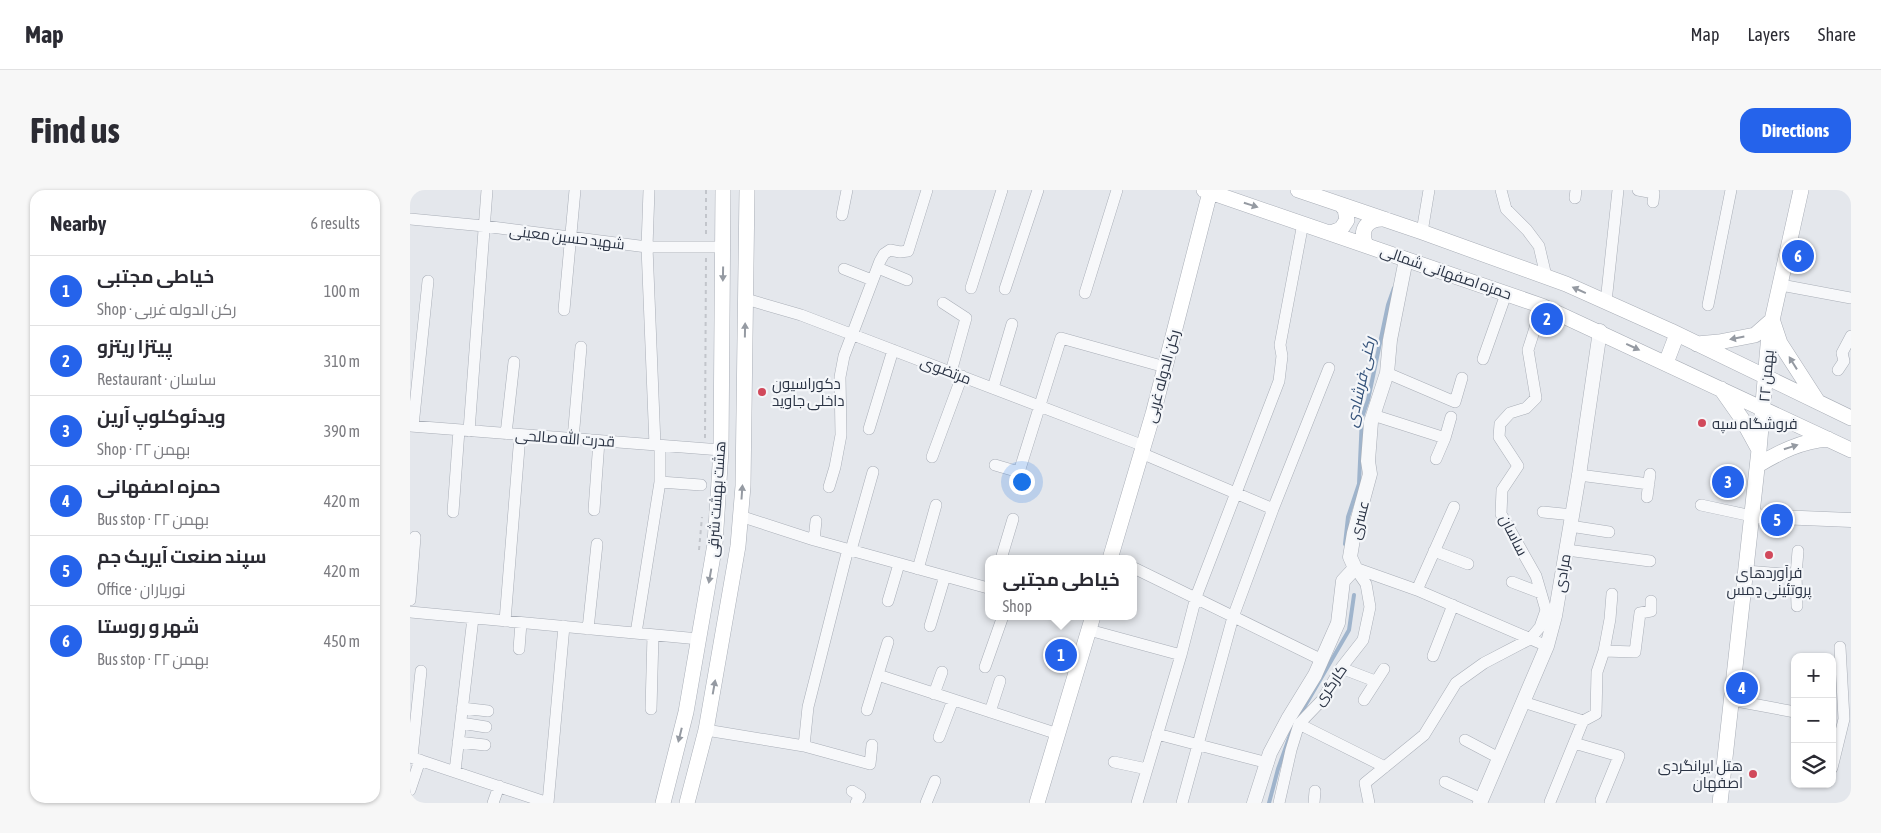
<!DOCTYPE html>
<html lang="en">
<head>
<meta charset="utf-8">
<style>
	:root { --surface:#fff; --page:#f7f7f7; --text:#2b2b33; --muted:#7c7c81; --line:#e1e1e2; --accent:#2563eb }
	body { margin:0; font-family:"Asap Condensed",Cairo,sans-serif; background:var(--page); color:var(--text) }
	.controls { position:absolute; right:15px; bottom:15px; display:grid; overflow:hidden; border-radius:10px; box-shadow:0 1px 4px #0004 }
	.controls button { width:45px; height:45px; display:grid; place-items:center; padding:0; border:0; border-bottom:1px solid var(--line); background:var(--surface); color:var(--text); font:25px sans-serif }
	.you { position:absolute; left:611px; top:291px; width:18px; height:18px; margin:-12px; border:4px solid #fff; border-radius:50%; background:#1a73e8; box-shadow:0 0 0 8px #1a73e833 }
	.badge { display:grid; place-items:center; width:32px; height:32px; border-radius:50%; background:var(--accent); color:#fff; font-size:16px; font-weight:700 }
	.pin { position:absolute; translate:-50% -50%; border:2px solid #fff; box-shadow:0 1px 5px #0006 }
	.popup { position:absolute; left:575px; top:365px; width:152px; height:65px; box-sizing:border-box; display:grid; place-content:center; border-radius:10px; background:var(--surface); filter:drop-shadow(0 1px 4px #0005); font-size:16px; white-space:nowrap; color:var(--muted) }
	.popup b { font-size:19px; color:var(--text) }
	.popup::after { content:''; position:absolute; left:50%; top:100%; margin-left:-10px; border:10px solid transparent; border-top-color:var(--surface) }
	.list { margin:0; padding:0; list-style:none }
	h2 { display:flex; justify-content:space-between; align-items:center; height:65px; margin:0; padding:0 20px; font-size:21px }
	h2 small { font-size:16px; font-weight:400; color:var(--muted) }
	.list li { display:grid; grid-template-columns:32px 1fr auto; gap:15px; align-items:center; box-sizing:border-box; height:70px; padding:0 20px; border-top:1px solid var(--line) }
	.list b { display:block; font-size:19px; white-space:nowrap }
	.list p { margin:0; font-size:16px; white-space:nowrap; color:var(--muted) }
	.list em { font-size:16px; font-style:normal; color:var(--muted) }
	.icon { flex:none; width:28px; height:28px; fill:none; stroke:currentColor; stroke-width:2; stroke-linecap:round; stroke-linejoin:round }
	.map { position:relative; flex:none; width:1441px; height:613px; overflow:hidden; border-radius:15px }
	header { display:flex; align-items:center; gap:30px; box-sizing:border-box; height:70px; padding:0 25px; background:var(--surface); border-bottom:1px solid var(--line) }
	header strong { font-size:24px }
	nav { display:flex; gap:28px; margin-inline-start:auto; font-size:18px }
	.intro { display:flex; align-items:center; justify-content:space-between; box-sizing:border-box; height:120px; padding:0 30px }
	h1 { margin:0; font-size:35px }
	.button { padding:12px 22px; border-radius:15px; background:var(--accent); color:#fff; font-size:18px; font-weight:700 }
	main { display:flex; gap:30px; padding:0 30px }
	aside { flex:1; background:var(--surface); border-radius:15px; box-shadow:0 1px 4px #0004 }
	.map>svg:first-child { display:block }
	.lines { fill:none; stroke-linecap:round; stroke-linejoin:round }
	.stream { stroke:#9fb4cc; stroke-width:4 }
	.minor-casing { stroke:#a9aeb7; stroke-width:12 }
	.tertiary-casing { stroke:#a9aeb7; stroke-width:15 }
	.secondary-casing { stroke:#a9aeb7; stroke-width:16 }
	.path { stroke:#c2c5cb; stroke-width:2; stroke-dasharray:4 4; stroke-linecap:butt }
	.minor { stroke:#f7f8fa; stroke-width:11 }
	.tertiary { stroke:#f7f8fa; stroke-width:14 }
	.secondary { stroke:#fff; stroke-width:15 }
	.oneway { fill:#959aa2 }
	.poi-dot { fill:#d1495b; stroke:#f4f6f9; stroke-width:2 }
	.labels { text-anchor:middle; dominant-baseline:central; stroke-width:4.5; stroke-linejoin:round; paint-order:stroke }
	.street-label { font-size:15px; fill:#2b3445; stroke:#f4f6f9 }
	.poi-label { font-size:15px; fill:#2b3445; stroke:#f4f6f9; text-anchor:start }
	.water-label { font-size:16px; font-style:italic; fill:#34527a; stroke:#f4f6f9 }
</style>
</head>
<body>
<header>
<strong>Map</strong>
<nav><a>Map</a><a>Layers</a><a>Share</a></nav>
</header>
<div class="intro"><h1>Find us</h1><a class="button">Directions</a></div>
<main>
<aside>
<h2>Nearby<small>6 results</small></h2>
<ul class="list">
<li><span class="badge">1</span><div><b>خیاطی مجتبی</b><p>Shop · رکن الدوله غربی</p></div><em>100 m</em></li>
<li><span class="badge">2</span><div><b>پیتزا ریتزو</b><p>Restaurant · ساسان</p></div><em>310 m</em></li>
<li><span class="badge">3</span><div><b>ویدئوکلوپ آرین</b><p>Shop · ۲۲ بهمن</p></div><em>390 m</em></li>
<li><span class="badge">4</span><div><b>حمزه اصفهانی</b><p>Bus stop · ۲۲ بهمن</p></div><em>420 m</em></li>
<li><span class="badge">5</span><div><b>سپند صنعت آیریک جم</b><p>Office · نورباران</p></div><em>420 m</em></li>
<li><span class="badge">6</span><div><b>شهر و روستا</b><p>Bus stop · ۲۲ بهمن</p></div><em>450 m</em></li>
</ul>
</aside>
<div class="map">
<svg width="1441" height="613" viewBox="0 0 1441 613">
	<rect width="100%" height="100%" fill="#e4e7ec"/>
	<g class="lines">
		<path class="stream" d="M935,354L938,327L949,294L952,227L958,210L978,115L984,98
			M888,528L939,440L944,405
			M859,613L868,579L883,537"/>
		<defs>
			<path id="minor" d="M239,0L237,57L245,255
				M1091,0L1096,19L1117,40L1129,56L1136,86
				M1228,0L1244,3L1243,12
				M1165,8L1166,0
				M432,25L437,0
				M0,29L74,36L237,57H314
				M1012,42L1019,0
				M468,78L497,90
				M434,79L462,90
				M1371,95L1441,108
				M561,98L592,0
				M595,99L628,0
				M675,103L707,0
				M336,109L391,125L734,256
				M1196,112L1208,0
				M533,113L556,128L541,182
				M1298,115L1321,0
				M154,120L165,0
				M1073,169L1096,104
				M1428,180L1434,171L1432,163L1441,146
				M977,183L1045,212L1052,188
				M583,198L602,134
				M963,225L1035,248
				M0,236L311,260
				M3,236L18,91
				M459,239L483,160
				M59,241L77,0
				M96,244L104,172
				M163,249L171,157
				M731,263L863,319
				M522,267L552,186
				M1026,269L1035,248L1041,227
				M585,275L609,282L651,148L755,177
				M1169,285L1239,294
				M250,292L291,295
				M419,297L425,277L431,245L430,187L434,166L470,71L474,64L480,60L490,62L498,61L517,0
				M1237,307L1240,284
				M1291,315L1342,326
				M184,320L189,251
				M43,322L49,240
				M1133,322L1163,325
				M330,326L404,350L578,398
				M1160,336L1199,342
				M404,350L406,331
				M441,360L463,282
				M1157,360L1240,371
				M1024,361L1058,374
				M591,369L603,329
				M724,378L912,470
				M945,378L1007,400L1137,456
				M508,379L526,315
				M1336,381L1386,385
				M1102,392L1131,403
				M1007,400L1044,317
				M0,410L5,347
				M478,411L489,374
				M1387,416L1386,385L1388,361
				M0,422L289,449
				M95,431L110,245
				M520,436L535,386
				M178,439L187,354
				M679,440L771,465
				M226,443L250,292V256
				M109,459L111,433
				M1194,461L1225,462L1230,423L1241,421V411
				M1023,466L1043,415
				M575,477L593,426
				M931,478L965,491
				M468,485L648,544
				M524,504L532,482
				M954,510L974,479
				M1321,510L1385,522
				M1113,512L1173,531L1186,524L1187,482L1194,461L1200,429L1202,404
				M52,518L78,521
				M241,519L243,445
				M457,520L478,452
				M580,522L590,491
				M51,533L76,537
				M889,534L975,577
				M296,540L394,556L460,574L462,555
				M747,544L858,573
				M529,547L543,510
				M1055,550L1089,568
				M48,552L75,555
				M1164,553L1209,566L1191,610
				M394,556L398,517L438,359
				M0,567L138,613L154,436
				M2,567L11,481
				M704,572L737,579
				M1422,578L1434,529L1430,457
				M45,581L63,428
				M1035,592L1072,609
				M0,600L10,570
				M442,601L450,606L446,613
				M1140,612L1173,531
				M83,613L89,596
				M516,613L525,591
				M727,613L771,465L786,407L869,191L872,166L870,155L893,33
				M772,613L823,427L863,319L919,178
				M869,613L881,560L889,534L912,510L931,478L953,450L960,417L956,394L945,378
				M904,613L905,601
				M959,613L955,593L1014,545L1046,493L1074,473L1120,449L1130,437L1136,420L1126,386L1091,324L1092,300L1108,276L1089,247L1090,234L1100,223L1116,218L1126,208L1118,160L1132,116"/>
			<path id="tertiary" d="M1342,326L1441,330
				M844,613L860,563L878,529L905,485L928,433L933,391L945,378L940,367L944,343L960,284L958,271L961,232L977,183L980,150L996,69
				M1070,613L1137,456L1145,426L1169,285L1190,141"/>
			<path id="secondary" d="M794,0L1132,116L1441,260
				M888,0L1012,42L1156,94L1261,141L1441,228
				M921,43L931,39L937,30L935,19L931,15
				M956,55C949,40 957,28 974,29
				M1363,132L1370,153L1408,212
				M1287,154L1309,152L1345,145L1362,130
				M1256,173L1267,144
				M1311,199L1332,229L1349,260
				M1348,275C1370,262 1391,251 1418,249
				M700,369L743,224L800,2
				M253,613L276,522L305,354L311,260L313,0
				M277,613L296,540L328,356L333,296L337,0
				M627,613L683,426
				M1310,613L1349,260L1359,144L1391,0"/>
		</defs>
		<use href="#minor" class="minor-casing"/>
		<use href="#tertiary" class="tertiary-casing"/>
		<use href="#secondary" class="secondary-casing"/>
		<path class="path" d="M296,0V45
			M295,248L296,67
			M289,360L292,327"/>
		<use href="#minor" class="minor"/>
		<use href="#tertiary" class="tertiary"/>
		<use href="#secondary" class="secondary"/>
	</g>
	<defs><path id="oneway-solid" d="M-6-.8H1V-3.2L6.5 0L1 3.2V.8H-6Z" transform="scale(1.25)"/></defs>
	<g class="oneway">
		<use href="#oneway-solid" transform="translate(841 15) rotate(18)"/>
		<use href="#oneway-solid" transform="translate(313 84) rotate(91)"/>
		<use href="#oneway-solid" transform="translate(1169 100) rotate(-156)"/>
		<use href="#oneway-solid" transform="translate(335 140) rotate(-89)"/>
		<use href="#oneway-solid" transform="translate(1327 148) rotate(169)"/>
		<use href="#oneway-solid" transform="translate(1223 157) rotate(25)"/>
		<use href="#oneway-solid" transform="translate(1383 173) rotate(-122)"/>
		<use href="#oneway-solid" transform="translate(1381 257) rotate(-18)"/>
		<use href="#oneway-solid" transform="translate(332 302) rotate(-86)"/>
		<use href="#oneway-solid" transform="translate(300 386) rotate(100)"/>
		<use href="#oneway-solid" transform="translate(304 497) rotate(-80)"/>
		<use href="#oneway-solid" transform="translate(270 545) rotate(104)"/>
	</g>
	<g class="poi-dot">
		<circle cx="352" cy="202" r="5"/>
		<circle cx="1292" cy="233" r="5"/>
		<circle cx="1359" cy="365" r="5"/>
		<circle cx="1343" cy="584" r="5"/>
	</g>
	<g class="labels">
		<g class="street-label">
			<text transform="translate(157 47) rotate(7)">شهید حسین معینی</text>
			<text transform="translate(1036 82) rotate(19)">حمزه اصفهانی شمالی</text>
			<text transform="translate(536 180) rotate(21)">مرتضوی</text>
			<text transform="translate(752 186) rotate(-75)">رکن الدوله غربی</text>
			<text transform="translate(1356 186) rotate(-85)">۲۲ بهمن</text>
			<text transform="translate(155 248) rotate(4)">قدرت الله صالحی</text>
			<text transform="translate(306 309) rotate(-86)">هشت بهشت شرقی</text>
			<text transform="translate(949 330) rotate(-76)">عسری</text>
			<text transform="translate(1104 345) rotate(63)">ساسان</text>
			<text transform="translate(1152 383) rotate(-80)">مرادی</text>
			<text transform="translate(920 495) rotate(-55)">کارگری</text>
		</g>
		<g class="poi-label">
			<text x="362" y="193">دکوراسیون<tspan x="362" dy="17">داخلی جاوید</tspan></text>
			<text x="1302" y="233">فروشگاه سپه</text>
			<text x="1359" y="382" text-anchor="middle">فرآوردهای<tspan x="1359" dy="17">پروتئینی دٍمس</tspan></text>
			<text x="1333" y="575" text-anchor="end">هتل ایرانگردی<tspan x="1333" dy="17">اصفهان</tspan></text>
		</g>
		<g class="water-label">
			<text transform="translate(950 192) rotate(-78)">رکنی-فرشادی</text>
		</g>
	</g>
</svg>
<div class="controls">
<button>+</button>
<button>−</button>
<button><svg class="icon" aria-label="layers" viewBox="0 0 24 24"><path d="M12 4l9 5-9 5-9-5zM3 14l9 5 9-5"/></svg></button>
</div>
<div class="you"></div>
<div class="pin badge" style="left:651px;top:465px">1</div>
<div class="popup"><b>خیاطی مجتبی</b>Shop</div>
<div class="pin badge" style="left:1137px;top:129px">2</div>
<div class="pin badge" style="left:1318px;top:292px">3</div>
<div class="pin badge" style="left:1332px;top:498px">4</div>
<div class="pin badge" style="left:1367px;top:330px">5</div>
<div class="pin badge" style="left:1388px;top:66px">6</div>
</div>
</main>
</body>
</html>
